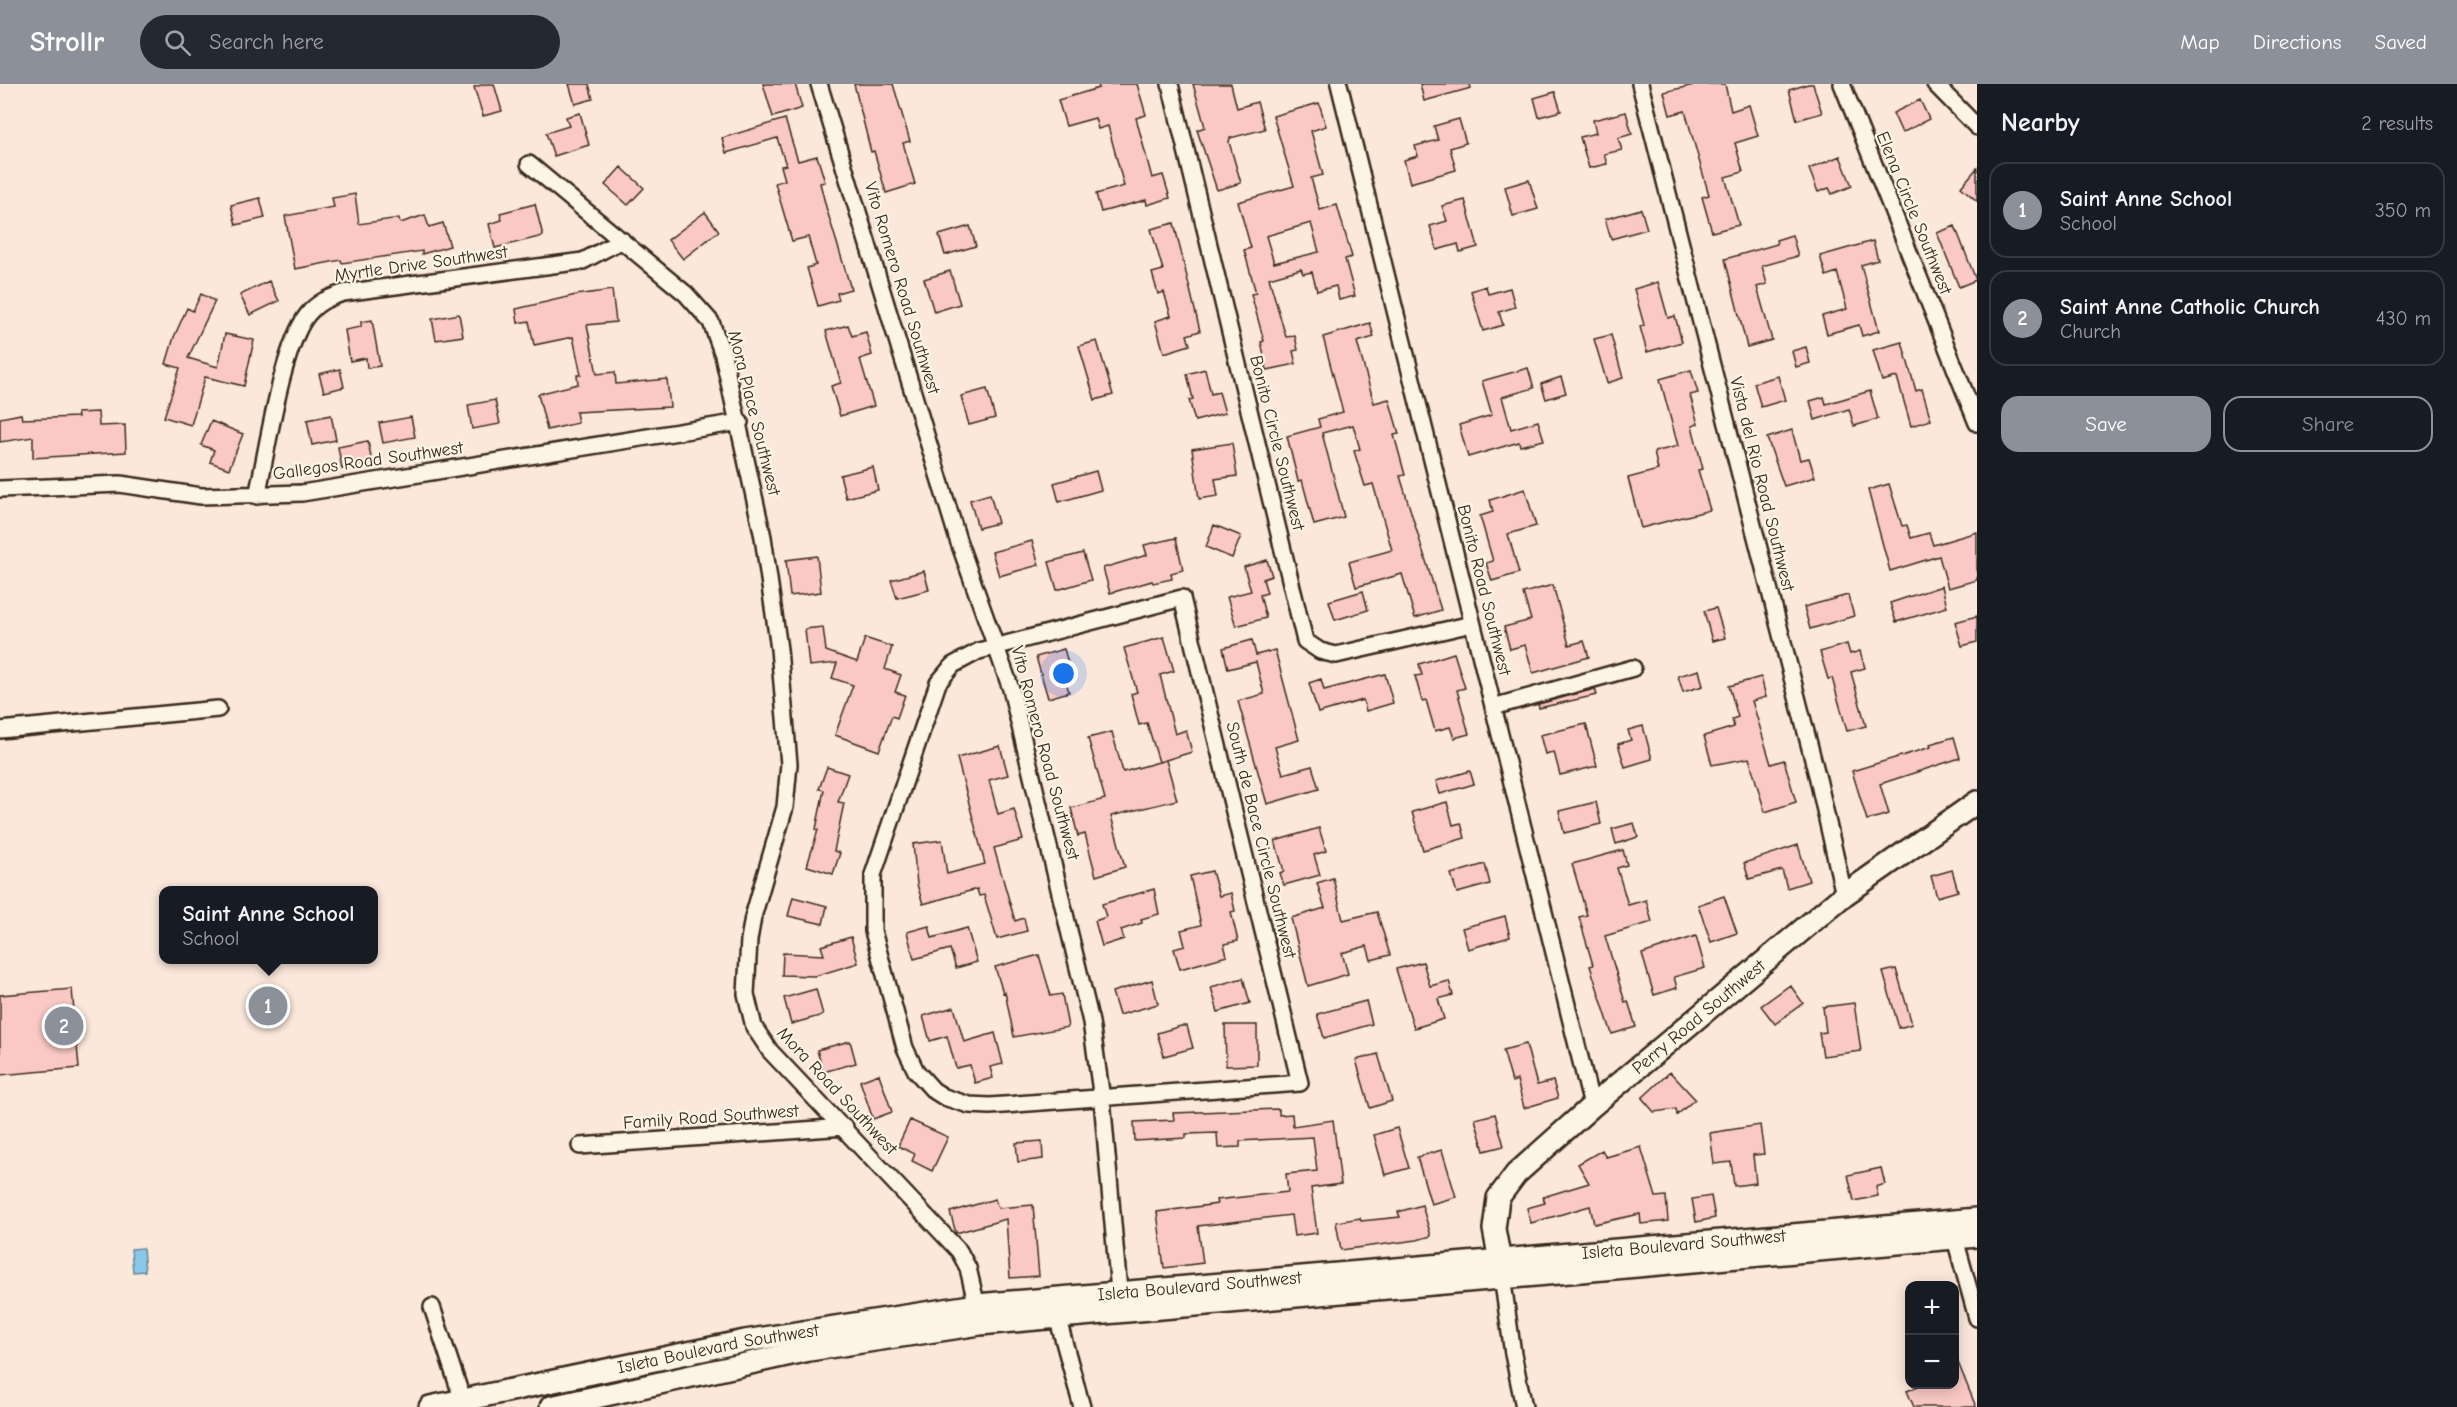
<!DOCTYPE html>
<html lang="en">
<head>
<meta charset="utf-8">
<style>
	:root { --surface:#171b24; --page:#242831; --text:#f1f3f6; --muted:#9ea1a6; --line:#363941; --accent:#8c9099 }
	body { margin:0; font-family:"Comic Neue",sans-serif; background:var(--page); color:var(--text) }
	.controls { position:absolute; right:18px; bottom:18px; display:grid; overflow:hidden; border-radius:12px; box-shadow:0 3px 15px #0003 }
	.controls button { width:54px; height:54px; display:grid; place-items:center; padding:0; border:0; border-bottom:2px solid var(--line); background:var(--surface); color:var(--text); font:30px sans-serif }
	.you { position:absolute; left:1064px; top:590px; width:21px; height:21px; margin:-15px; border:4px solid #fff; border-radius:50%; background:#1a73e8; box-shadow:0 0 0 9px #1a73e833 }
	.badge { display:grid; place-items:center; width:39px; height:39px; border-radius:50%; background:var(--accent); color:#fff; font-size:20px; font-weight:700 }
	.pin { position:absolute; translate:-50% -50%; border:3px solid #fff; box-shadow:0 2px 6px #0006 }
	.popup { position:absolute; left:159px; top:802px; width:219px; height:78px; box-sizing:border-box; display:grid; place-content:center; border-radius:12px; background:var(--surface); filter:drop-shadow(0 2px 4px #0005); font-size:20px; white-space:nowrap; color:var(--muted) }
	.popup b { font-size:22px; color:var(--text) }
	.popup::after { content:''; position:absolute; left:50%; top:100%; margin-left:-12px; border:12px solid transparent; border-top-color:var(--surface) }
	.list { margin:0; padding:0; list-style:none }
	h2 { display:flex; justify-content:space-between; align-items:center; height:78px; margin:0; padding:0 24px; font-size:26px }
	h2 small { font-size:20px; font-weight:400; color:var(--muted) }
	.list li { display:grid; grid-template-columns:39px 1fr auto; gap:18px; align-items:center; box-sizing:border-box; height:96px; margin:0 12px 12px; padding:0 12px; border:2px solid var(--line); border-radius:18px }
	.list b { display:block; font-size:22px; white-space:nowrap }
	.list p { margin:0; font-size:20px; white-space:nowrap; color:var(--muted) }
	.list em { font-size:20px; font-style:normal; color:var(--muted) }
	.actions { display:flex; gap:12px; padding:18px 24px }
	.actions a { flex:1; padding:14px 0; border:2px solid var(--accent); border-radius:18px; text-align:center; font-size:21px; color:var(--accent) }
	.actions .main { background:var(--accent); color:#fff }
	.icon { flex:none; width:33px; height:33px; fill:none; stroke:currentColor; stroke-width:2; stroke-linecap:round; stroke-linejoin:round }
	.map { position:relative; flex:none; width:1977px; height:1323px; overflow:hidden }
	header { display:flex; align-items:center; gap:36px; box-sizing:border-box; height:84px; padding:0 30px; background:var(--accent); color:#fff }
	header strong { font-size:28px }
	nav { display:flex; gap:33px; margin-inline-start:auto; font-size:21px }
	.search { width:420px; height:54px; background:var(--page); display:flex; align-items:center; gap:15px; box-sizing:border-box; padding:0 21px; border-radius:33px; color:var(--muted); font-size:22px }
	main { display:flex }
	aside { flex:1; background:var(--surface) }
	.map>svg:first-child { display:block }
	.water { fill:#8ac8ea; stroke:#6a8998; stroke-width:1.5 }
	.building { fill:#fac9c5; stroke:#3b2a1e; stroke-width:1.5; fill-rule:evenodd }
	.lines { fill:none; stroke-linecap:round; stroke-linejoin:round }
	.street-casing { stroke:#3b2a1e; stroke-width:20 }
	.secondary-casing { stroke:#3b2a1e; stroke-width:26 }
	.street { stroke:#fcf5e5; stroke-width:15 }
	.secondary { stroke:#fcf5e5; stroke-width:21 }
	.labels { text-anchor:middle; dominant-baseline:central; stroke-width:4.5; stroke-linejoin:round; paint-order:stroke }
	.street-label { font-size:18px; fill:#3b2a1e; stroke:#fcf5e5 }
</style>
</head>
<body>
<header>
<strong>Strollr</strong>
<div class="search"><svg class="icon" aria-label="search" viewBox="0 0 24 24"><circle cx="10" cy="10" r="6"/><path d="M15 15l6 6"/></svg>Search here</div>
<nav><a>Map</a><a>Directions</a><a>Saved</a></nav>
</header>
<main>
<div class="map">
<svg width="1977" height="1323" viewBox="0 0 1977 1323">
	<rect width="100%" height="100%" fill="#fbe8db"/>
	<filter id="ink" filterUnits="userSpaceOnUse"><feTurbulence type="fractalNoise" baseFrequency=".0167" numOctaves="2"/><feDisplacementMap in="SourceGraphic" scale="12" xChannelSelector="R" yChannelSelector="G"/><feConvolveMatrix kernelMatrix="1 2 1 2 8 2 1 2 1" color-interpolation-filters="sRGB"/></filter>
	<g filter="url(#ink)">
		<path class="water" d="M143,1164L145,1187L133,1188L131,1165Z"/>
		<path class="building" d="M485,0H494L502,27L483,32L474,3Z
			M569,0H589L593,15L575,20Z
			M763,0H795L802,24L773,33Z
			M854,0H893L910,57L903,59L915,100L886,109L874,67L871,68Z
			M1098,0H1137L1146,31L1136,34L1152,94L1163,91L1170,114L1147,121L1146,116L1101,128L1096,110L1124,102L1108,42L1098,45L1095,34L1066,42L1058,16L1099,4Z
			M1193,0H1231L1237,24L1257,18L1265,45L1230,54L1229,58L1241,99L1217,106L1197,46L1205,43Z
			M1420,0H1470L1471,4L1424,17Z
			M1698,0H1725L1731,27L1749,21L1758,52L1735,59L1743,88L1725,93L1739,141L1712,148L1702,113L1709,111L1685,27L1670,31L1664,8Z
			M1808,0H1813L1822,29L1797,36L1789,6Z
			M1555,8L1561,27L1539,33L1534,14Z
			M1920,16L1929,35L1902,49L1893,29Z
			M1319,19L1326,42L1311,47L1323,91L1311,94L1320,126L1337,121L1352,173L1345,175L1355,212L1339,216L1336,202L1317,207L1312,188L1303,190L1301,185L1269,194L1286,253L1295,252L1298,266L1293,267L1296,280L1267,286L1261,258L1264,257L1251,210L1256,209L1244,166L1251,164L1238,118L1294,102L1273,32ZM1311,139L1319,168L1274,179L1266,152Z
			M1626,28L1632,50L1618,54L1622,66L1604,70L1607,80L1589,84L1580,53L1596,49L1593,36Z
			M580,29L589,61L554,72L546,49L569,42L566,33Z
			M785,35L798,77L817,72L825,98L820,99L826,123L851,205L837,209L839,216L818,222L807,184L816,181L808,153L792,157L775,99L785,96L781,82L786,81L777,54L726,69L722,54Z
			M1459,35L1466,59L1450,64L1456,86L1410,99L1404,76L1418,72L1415,62L1438,56L1434,42Z
			M1840,72L1852,102L1832,110L1829,104L1818,108L1809,85Z
			M621,83L644,104L628,121L605,101Z
			M1977,84V117L1961,103Z
			M1529,96L1538,125L1513,132L1505,103Z
			M355,110L359,140L399,134L400,139L425,131L429,143L443,139L450,162L422,170V167L342,179L341,176L295,185L285,132L334,123L332,114Z
			M260,114L265,134L236,141L231,121Z
			M1465,116L1478,163L1460,168L1458,160L1437,166L1430,142L1447,137L1442,122Z
			M535,120L543,152L495,164L489,140L502,136L500,129Z
			M1641,125L1647,145L1611,155L1605,135Z
			M705,128L719,147L683,175L668,156Z
			M1174,139L1200,247L1187,251L1190,261L1164,269L1155,237L1171,232L1164,208L1158,210L1152,189L1163,186L1151,145Z
			M970,142L976,162L945,171L939,151Z
			M1955,142L1976,196L1959,203L1937,149Z
			M1792,151L1798,172L1762,182L1767,200L1757,203L1772,256L1747,263L1725,175L1777,160L1776,156Z
			M1873,157L1878,176L1861,181L1879,247L1862,252L1859,241L1827,250L1822,232L1847,225L1837,188L1826,192L1820,172Z
			M950,187L960,220L934,228L924,195Z
			M269,197L279,217L250,231L240,211Z
			M1658,198L1668,234L1675,232L1682,258L1647,268L1640,243L1644,241L1634,205Z
			M1486,202L1488,210L1510,204L1515,223L1499,228L1503,241L1483,247L1471,207Z
			M612,206L616,238L587,241L597,290L615,288L616,300L667,295L670,323L576,328L578,339L547,346L538,310L578,300L577,291H581L573,253L534,261L529,237L518,239L516,225L576,211Z
			M201,210L215,217L188,274L218,283L225,250L254,256L244,302L205,293L191,341L164,333L180,284L166,280L174,253L187,224L193,227Z
			M459,230L463,252L436,256L432,235Z
			M372,236L380,282L367,284L366,274L350,277L345,246L361,243V238Z
			M1370,239L1374,253L1357,258L1374,319L1389,315L1399,350L1394,351L1405,391L1400,392L1441,526L1415,534L1402,490L1356,503L1349,478L1392,466L1373,400L1365,402L1354,367L1360,365L1353,341L1322,349L1344,433L1314,441L1302,396L1298,397L1287,352L1320,343L1318,335L1343,328L1323,253Z
			M848,241L852,252L866,248L872,271L860,275L874,322L840,332L831,302L841,299L826,247Z
			M1611,251L1623,294L1607,299L1594,255Z
			M1097,257L1113,311L1095,316L1079,262Z
			M1902,258L1916,307L1922,305L1931,336L1911,342L1897,293L1882,297L1873,266Z
			M1806,263L1810,279L1796,283L1792,267Z
			M1528,284L1534,304L1502,313L1511,345L1538,337L1544,356L1520,362L1519,358L1468,373L1459,341L1492,331L1482,297Z
			M340,285L344,303L324,308L319,290Z
			M1205,285L1211,310L1219,308L1225,329L1195,337L1189,316L1193,315L1187,290Z
			M1691,286L1698,309L1690,311L1698,340L1692,342L1703,385L1698,386L1710,426L1641,444L1628,394L1658,386L1654,368L1678,362L1660,295Z
			M1778,292L1785,316L1761,323L1754,299Z
			M1561,293L1566,309L1546,315L1541,300Z
			M987,305L995,334L969,341L961,312Z
			M1870,307L1878,335L1854,342L1849,325L1815,336L1810,317L1824,313L1826,320Z
			M495,316L500,340L472,345L468,321Z
			M98,328L99,342L125,341L126,368L33,374V353L0,358V334L21,330L22,335L78,333L77,329Z
			M331,331L336,356L312,361L307,336Z
			M411,333L415,353L383,359L379,339Z
			M211,337L243,350L229,385L210,378L214,366L201,361Z
			M1792,346L1800,376L1809,374L1815,393L1784,402L1767,354Z
			M368,357L372,379L342,385L338,363Z
			M1232,359L1237,392L1215,395L1218,412L1199,415L1192,365Z
			M873,383L878,406L846,414L840,391Z
			M1096,387L1101,406L1059,418L1054,399Z
			M1889,400L1902,442L1907,441L1911,454L1929,449L1933,461L1977,448V496L1948,504L1939,472L1890,487L1868,406Z
			M1525,405L1536,442L1508,450L1519,489L1492,497L1486,479L1493,477L1480,432L1493,428L1490,416Z
			M990,410L998,439L978,444L970,416Z
			M1214,441L1241,452L1232,474L1206,463Z
			M1176,454L1183,486L1171,489L1172,495L1153,499L1152,497L1110,509L1103,484L1147,471L1144,461Z
			M1032,457L1039,481L999,492L992,468Z
			M1083,469L1091,496L1057,506L1049,478Z
			M817,472L821,508L790,512L786,476Z
			M1267,476L1272,492L1263,495L1267,509L1260,511L1266,534L1236,542L1227,513L1251,507L1244,483Z
			M924,487L929,506L897,514L891,496Z
			M1553,501L1569,561L1584,557L1589,573L1533,589L1525,561L1510,565L1504,543L1531,536L1523,509Z
			M1942,502L1947,523L1896,538L1890,519Z
			M1363,507L1368,526L1335,536L1329,517Z
			M1848,511L1854,532L1810,545L1804,523Z
			M1716,524L1725,554L1712,557L1704,527Z
			M1977,532V558L1962,562L1955,538Z
			M823,543L826,567L857,578L865,554L892,563L885,585L901,591L895,608L905,611L897,634L892,632L879,667L835,651L853,601L832,594L837,579L809,582L805,545Z
			M1164,553L1174,587L1160,591L1175,650L1186,646L1192,668L1159,678L1147,639L1139,641L1131,610L1137,608L1124,564Z
			M1252,556L1256,571L1275,566L1299,656L1275,663L1283,690L1312,682L1319,705L1267,720L1238,617L1264,610L1256,578L1228,585L1223,564Z
			M1847,560L1850,570L1860,567L1865,584L1851,588L1866,642L1847,647L1832,594L1828,595L1820,568Z
			M1064,565L1070,586L1063,588L1069,608L1048,614L1036,573Z
			M1454,569L1465,604L1457,606L1469,650L1454,654L1450,643L1435,647L1426,616L1422,617L1415,592L1422,591L1419,580Z
			M1699,586L1703,602L1683,608L1678,592Z
			M1385,590L1393,619L1366,627L1363,616L1318,629L1309,599L1321,595L1324,606Z
			M1761,593L1766,613L1752,617L1771,680L1784,676L1796,718L1765,728L1749,674L1712,681L1704,652L1734,643L1732,635L1738,633L1729,602Z
			M1595,605L1597,611L1539,624L1538,620Z
			M1586,640L1597,682L1560,691L1554,668L1545,670L1540,651Z
			M1643,642L1652,675L1625,683L1618,660L1631,656L1628,646Z
			M1112,648L1123,688L1166,676L1177,716L1111,732L1125,783L1096,792L1085,750L1078,752L1071,724L1105,715L1088,654Z
			M1954,653L1960,674L1880,700L1889,730L1867,736L1852,687L1931,663L1930,660Z
			M1000,662L1008,691L989,696L998,730L1014,725L1023,756L994,764L1015,837L1024,834L1027,847L997,855L984,811L979,812L977,805L923,820L917,800L913,760L942,756L947,790L985,780L957,674Z
			M827,683L848,690L838,718L844,719L834,767L840,769L833,790L807,782L818,746L816,745L824,706L819,705Z
			M1470,687L1474,700L1440,710L1436,697Z
			M1447,718L1453,741L1461,739L1465,754L1423,766L1412,728Z
			M1596,718L1601,740L1564,749L1559,727Z
			M1634,739L1638,753L1616,760L1612,745Z
			M1319,744L1326,767L1314,771L1320,791L1284,801L1280,789L1284,787L1275,757Z
			M1798,761L1809,797L1787,804L1782,786L1749,795L1744,779Z
			M1623,766L1627,781L1617,784L1628,821L1646,816L1652,838L1605,852L1625,918L1628,917L1636,943L1612,950L1590,882L1593,881L1579,833L1587,831L1572,780Z
			M1485,780L1490,800L1457,809L1451,790Z
			M1952,786L1958,807L1937,813L1931,792Z
			M1212,787L1219,812L1231,809L1235,827L1231,828L1238,857L1224,860L1227,872L1180,885L1174,865L1185,862L1181,846L1201,841L1190,792Z
			M1333,794L1343,836L1377,828L1390,871L1371,876L1367,862L1342,869L1348,890L1308,902L1291,834L1325,824L1317,799Z
			M1154,805L1159,830L1141,835L1142,839L1121,846L1124,855L1102,862L1095,837L1106,833L1102,820Z
			M1724,812L1737,849L1711,858L1698,821Z
			M793,813L827,822L823,840L788,832Z
			M1505,832L1510,853L1468,865L1462,844Z
			M929,842L932,854L967,844L977,878L956,884L950,865L914,875L907,848Z
			M1696,852L1705,884L1674,893L1677,904L1654,911L1642,870Z
			M851,853L858,879L815,892L782,891L783,869L824,871L821,862Z
			M1039,871L1051,912L1062,910L1068,943L1014,953L1005,908L1003,909L995,883Z
			M1423,878L1430,902L1449,897L1453,911L1438,915L1444,935L1414,944L1396,885Z
			M1896,885L1912,940L1899,944L1883,888Z
			M1243,894L1250,919L1218,928L1211,903Z
			M1152,896L1158,920L1119,931L1112,908Z
			M1790,901L1803,919L1775,940L1761,922Z
			M72,905L79,984L0,991V911Z
			M816,905L823,931L791,940L784,914Z
			M1366,917L1372,940L1324,954L1317,930Z
			M1854,919L1861,967L1823,972L1819,949L1826,948L1823,923Z
			M954,923L964,958L995,949L1003,980L990,983L993,994L975,999L970,981L956,984L947,952L930,957L923,932Z
			M1225,941H1257V981L1226,982Z
			M1181,942H1187L1193,964L1164,972L1157,949Z
			M850,957L856,979L823,988L817,966Z
			M1526,960L1537,1001L1553,997L1558,1014L1524,1024L1517,996L1512,998L1503,966Z
			M1378,970L1392,1017L1370,1024L1356,976Z
			M1670,988L1695,1015L1677,1031L1676,1025L1654,1028L1642,1014Z
			M879,990L892,1028L873,1035L860,997Z
			M1279,1025V1031L1292,1030L1293,1042L1333,1036L1341,1100L1311,1104L1317,1149L1294,1152L1291,1131L1198,1142L1203,1179L1164,1184L1157,1128L1217,1120L1216,1116L1288,1108L1286,1090L1317,1087L1313,1053L1240,1057V1063L1218,1064L1217,1049L1186,1050V1054L1135,1057L1134,1038L1174,1036L1173,1029Z
			M1495,1030L1504,1062L1484,1067L1475,1035Z
			M910,1036L948,1053L932,1087L912,1077L915,1070L898,1062Z
			M1760,1041L1764,1070L1753,1071L1756,1099L1734,1102L1731,1078L1714,1080L1710,1049Z
			M1397,1044L1409,1084L1385,1091L1374,1051Z
			M1042,1057L1043,1075L1018,1078L1016,1059Z
			M1641,1063L1656,1113L1666,1112L1668,1137L1641,1140L1640,1130L1594,1140L1590,1122L1531,1139L1527,1124L1545,1119L1543,1113L1589,1099L1578,1080L1602,1066L1606,1073Z
			M1442,1066L1456,1113L1431,1120L1417,1073Z
			M1881,1084L1885,1100L1876,1103L1878,1112L1854,1117L1848,1091Z
			M1711,1112L1715,1134L1696,1138L1692,1115Z
			M995,1115L998,1124L1033,1121L1039,1192L1010,1194L1006,1135L956,1149L950,1128Z
			M1422,1121L1431,1152L1417,1156L1341,1166L1336,1138L1360,1134L1361,1137L1400,1133L1398,1128Z
			M1955,1271L1976,1323H1914L1907,1307L1924,1300H1954Z"/>
		<g class="lines">
			<defs>
				<path id="street" d="M819,0L958,456L1011,605L1091,938L1102,1015L1120,1219
					M1170,0L1305,557L1320,567L1336,571L1472,540
					M1339,0L1592,1022
					M1640,0L1818,695L1844,811
					M1842,0L1977,339
					M1935,0L1977,43
					M529,80L686,210L711,238L723,271L763,453L779,565L789,680L785,723L753,833L749,856L746,910L754,943L770,967L959,1167L968,1184L979,1231
					M0,405L120,400L201,412L302,409L740,338
					M257,412C267,368 282,261 308,230C318,218 328,214 343,209L583,177L622,156
					M1182,514L1300,999L990,1022L969,1021L944,1013L933,1006L916,987L905,964L873,847V791L938,599L953,581L979,567Z
					M1493,623L1633,584
					M0,646L218,625
					M580,1062L845,1043
					M1952,1144L1977,1234
					M1502,1192L1513,1270L1524,1323
					M432,1223L465,1323
					M1055,1225L1082,1323"/>
				<g id="secondary">
					<path id="s1" d="M1502,1188L1494,1145L1498,1114L1516,1090L1592,1022L1844,811L1977,718"/>
					<path id="s2" d="M430,1323L745,1257L977,1221L1977,1135"/>
					<path d="M551,1323L809,1266L980,1240L1977,1152"/>
				</g>
			</defs>
			<use href="#street" class="street-casing"/>
			<use href="#secondary" class="secondary-casing"/>
			<use href="#street" class="street"/>
			<use href="#secondary" class="secondary"/>
		</g>
	</g>
	<g class="labels">
		<g class="street-label">
			<text transform="translate(1914 129) rotate(68)">Elena Circle Southwest</text>
			<text transform="translate(421 180) rotate(-8)">Myrtle Drive Southwest</text>
			<text transform="translate(902 204) rotate(73)">Vito Romero Road Southwest</text>
			<text transform="translate(754 329) rotate(76)">Mora Place Southwest</text>
			<text transform="translate(1277 359) rotate(76)">Bonito Circle Southwest</text>
			<text transform="translate(368 377) rotate(-8)">Gallegos Road Southwest</text>
			<text transform="translate(1762 400) rotate(76)">Vista del Rio Road Southwest</text>
			<text transform="translate(1484 506) rotate(76)">Bonito Road Southwest</text>
			<text transform="translate(1045 669) rotate(75)">Vito Romero Road Southwest</text>
			<text transform="translate(1261 756) rotate(76)">South de Bace Circle Southwest</text>
			<text stroke="none"><textPath href="#s1" startOffset="346">Perry Road Southwest</textPath></text>
			<text transform="translate(837 1007) rotate(47)">Mora Road Southwest</text>
			<text transform="translate(711 1033) rotate(-4)">Family Road Southwest</text>
			<text stroke="none"><textPath href="#s2" startOffset="1266">Isleta Boulevard Southwest</textPath></text>
			<text stroke="none"><textPath href="#s2" startOffset="780">Isleta Boulevard Southwest</textPath></text>
			<text stroke="none"><textPath href="#s2" startOffset="294">Isleta Boulevard Southwest</textPath></text>
		</g>
	</g>
</svg>
<div class="controls">
<button>+</button>
<button>−</button>
</div>
<div class="you"></div>
<div class="pin badge" style="left:268px;top:922px">1</div>
<div class="popup"><b>Saint Anne School</b>School</div>
<div class="pin badge" style="left:64px;top:942px">2</div>
</div>
<aside>
<h2>Nearby<small>2 results</small></h2>
<ul class="list">
<li><span class="badge">1</span><div><b>Saint Anne School</b><p>School</p></div><em>350 m</em></li>
<li><span class="badge">2</span><div><b>Saint Anne Catholic Church</b><p>Church</p></div><em>430 m</em></li>
</ul>
<div class="actions"><a class="main">Save</a><a>Share</a></div>
</aside>
</main>
</body>
</html>
